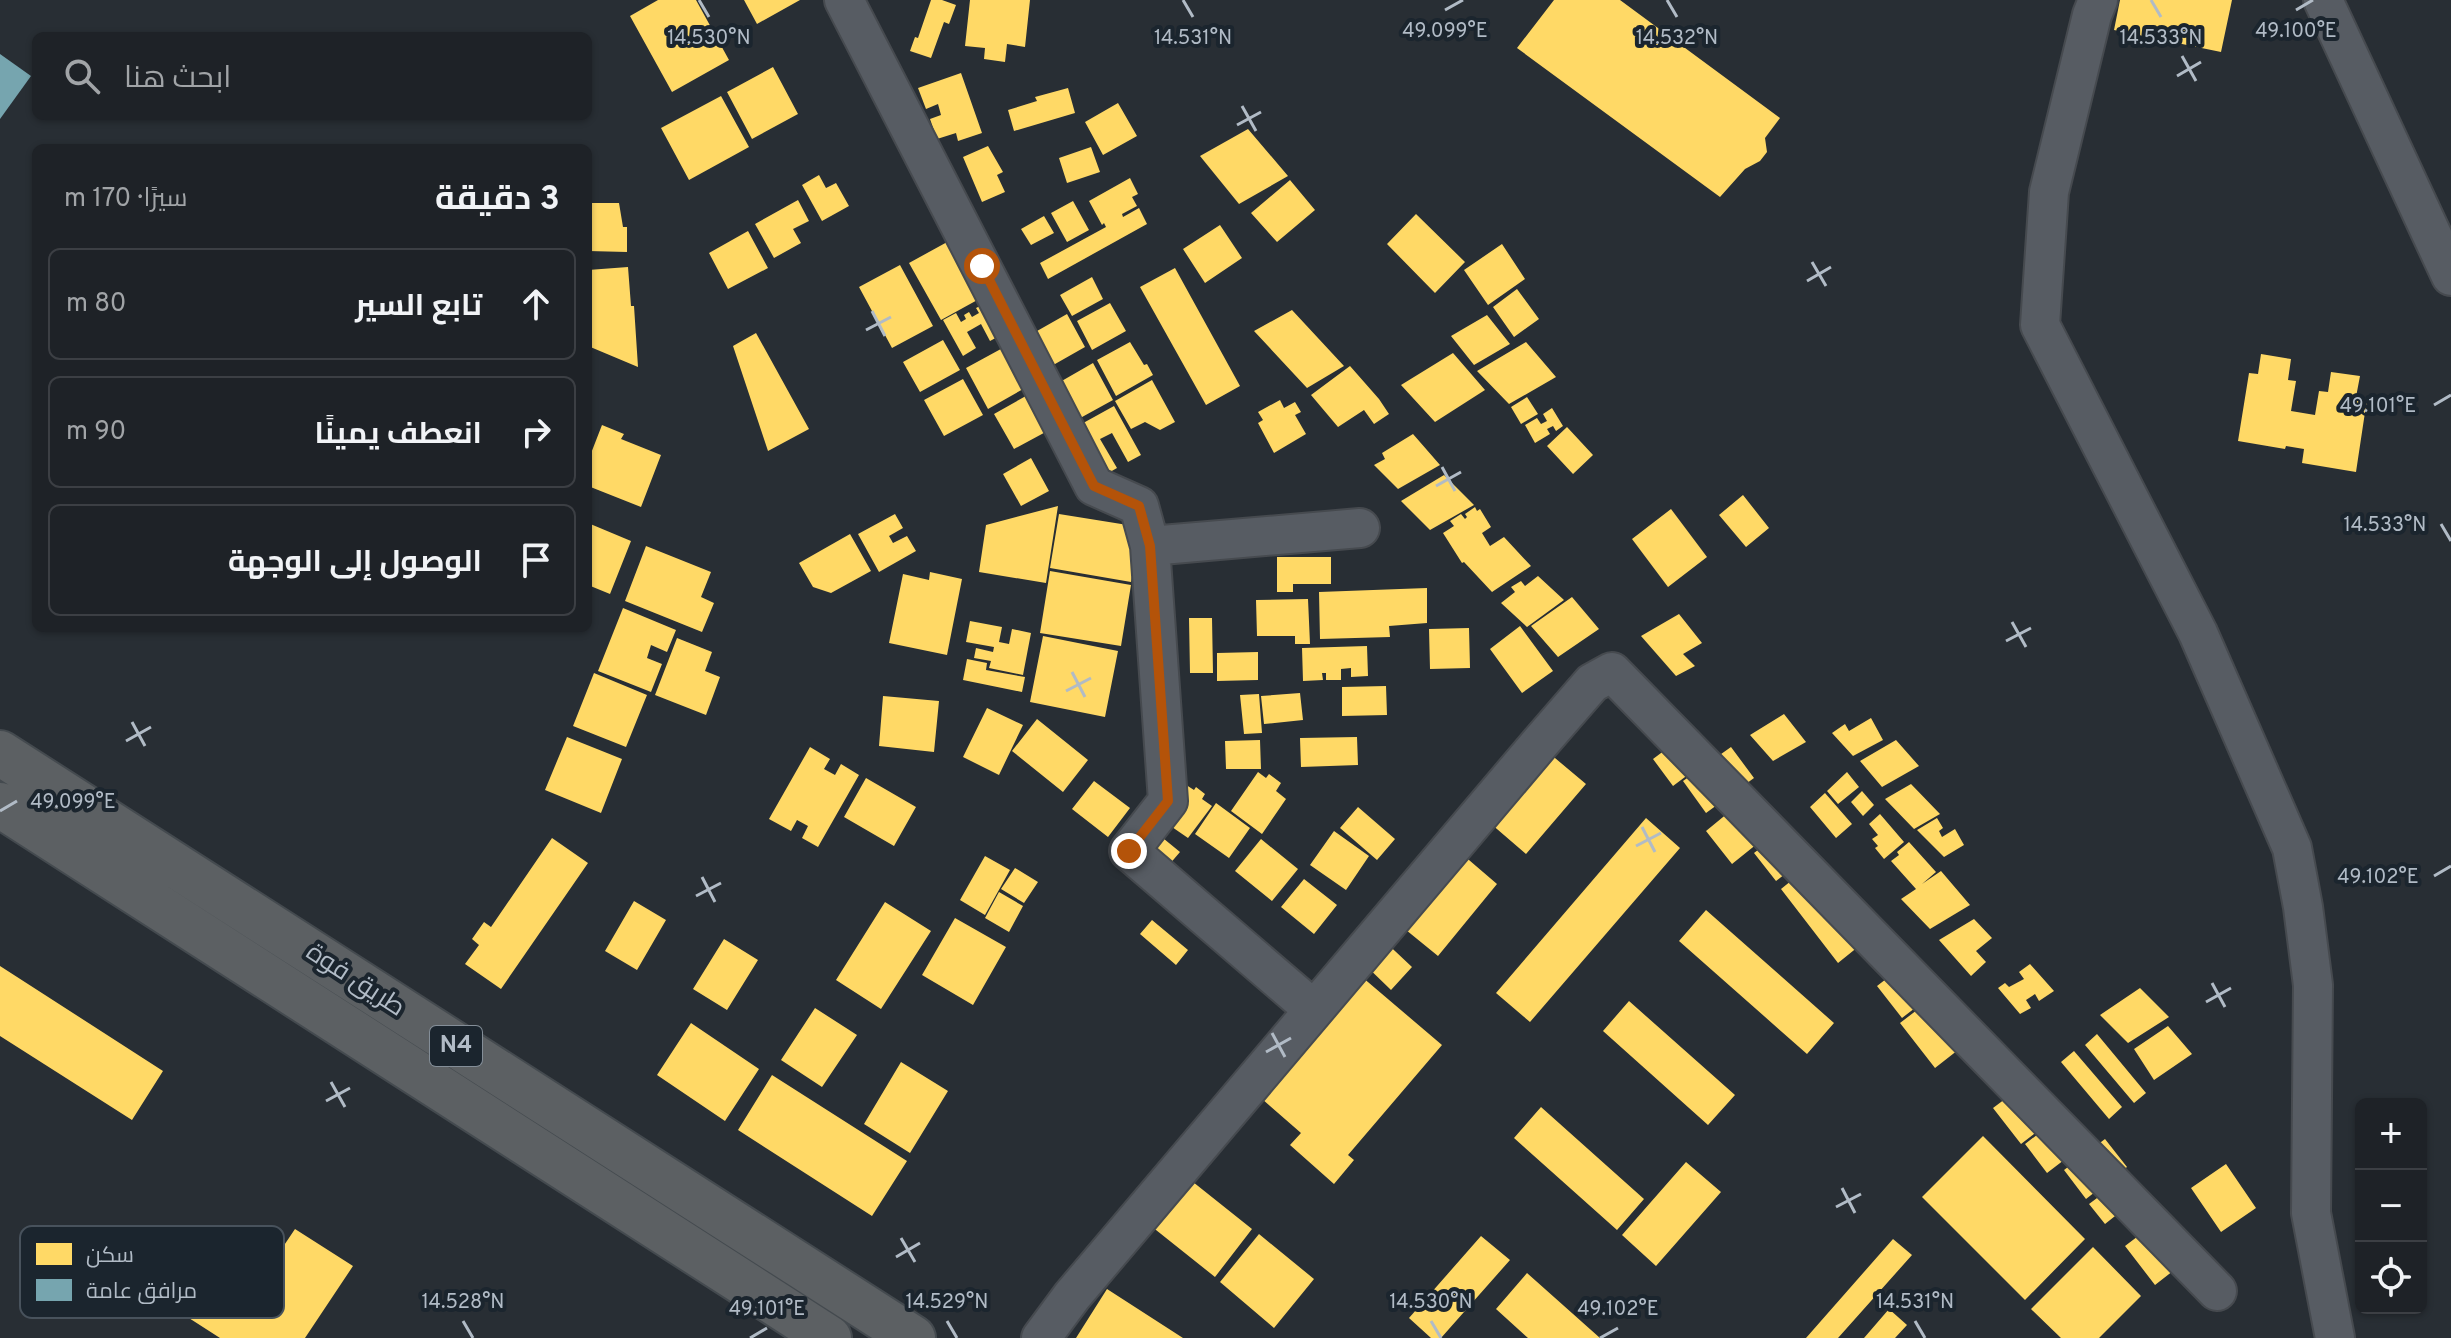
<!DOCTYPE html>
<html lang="ar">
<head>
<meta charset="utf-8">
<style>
	:root { --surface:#1e2227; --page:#262a2f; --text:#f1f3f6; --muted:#a1a4a7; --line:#3c3f44 }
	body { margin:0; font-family:Overpass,Cairo,sans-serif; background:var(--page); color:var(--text); direction:rtl }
	.controls { position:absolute; right:24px; bottom:24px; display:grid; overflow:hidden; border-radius:12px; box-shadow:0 2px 6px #0004 }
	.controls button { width:72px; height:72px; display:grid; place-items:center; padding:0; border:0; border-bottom:2px solid var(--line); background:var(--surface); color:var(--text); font:40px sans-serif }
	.stop { position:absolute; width:24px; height:24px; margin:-18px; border:6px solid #b45309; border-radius:50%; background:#fff }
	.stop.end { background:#b45309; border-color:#fff; box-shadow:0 2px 8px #0008 }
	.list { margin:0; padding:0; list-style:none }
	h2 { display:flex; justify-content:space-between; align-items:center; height:104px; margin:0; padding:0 32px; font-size:34px }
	h2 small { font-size:26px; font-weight:400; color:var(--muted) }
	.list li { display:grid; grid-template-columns:52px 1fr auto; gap:24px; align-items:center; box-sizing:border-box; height:112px; margin:0 16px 16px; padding:0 16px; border:2px solid var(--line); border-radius:12px }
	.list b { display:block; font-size:30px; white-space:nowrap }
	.list em { font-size:26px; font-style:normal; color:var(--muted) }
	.icon { flex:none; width:44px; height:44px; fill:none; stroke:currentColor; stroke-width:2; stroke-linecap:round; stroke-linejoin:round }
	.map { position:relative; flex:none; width:2451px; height:1338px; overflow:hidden; direction:ltr }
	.search { position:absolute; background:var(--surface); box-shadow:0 2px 6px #0004; left:32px; top:32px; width:560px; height:88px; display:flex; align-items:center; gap:20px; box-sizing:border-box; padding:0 28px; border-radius:12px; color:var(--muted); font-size:30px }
	.panel { position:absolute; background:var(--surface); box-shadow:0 2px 6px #0004; left:32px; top:144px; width:560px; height:488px; border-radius:12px; direction:rtl }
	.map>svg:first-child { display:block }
	.homes { fill:#ffd966 }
	.public { fill:#76a5af }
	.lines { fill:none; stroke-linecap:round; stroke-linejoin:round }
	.minor-casing { stroke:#464a4f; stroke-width:42 }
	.highway-casing { stroke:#444a4f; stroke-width:48 }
	.minor { stroke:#575c63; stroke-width:38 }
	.highway { stroke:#5c6063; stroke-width:44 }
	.route { stroke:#b45309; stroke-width:10 }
	.ticks { fill:none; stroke:#b1bbc6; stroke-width:3 }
	.labels { text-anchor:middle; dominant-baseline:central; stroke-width:8; stroke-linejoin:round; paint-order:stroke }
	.shield { fill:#1b252e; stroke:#848e98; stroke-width:2 }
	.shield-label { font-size:24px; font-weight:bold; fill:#b1bbc6 }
	.street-label { font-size:26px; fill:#b1bbc6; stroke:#1b252e }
	.key { fill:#1b252e; stroke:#48525c; stroke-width:2 }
	.key-label { font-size:22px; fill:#b1bbc6 }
	.ticks-label { font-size:20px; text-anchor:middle; fill:#b1bbc6; stroke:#1b252e; stroke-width:8; stroke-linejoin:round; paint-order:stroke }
</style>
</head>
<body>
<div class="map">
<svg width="2451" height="1338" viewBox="0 0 2451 1338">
	<rect width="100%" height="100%" fill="#282e34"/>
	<path class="homes" d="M658,0H696L729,60L672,92L630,16Z
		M744,0H800L757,24Z
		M931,0H942L956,5L949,24L944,22L931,58L910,51L915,37L918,38Z
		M970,0H1030L1025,47L1007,44L1005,62L984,59L985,48L965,46Z
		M1554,0H1620L1780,118L1765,138L1767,152L1760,161L1745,169L1720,197L1517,48Z
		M2120,0H2232L2221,52L2114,30Z
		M773,67L798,114L752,139L727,92Z
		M961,73L982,133L958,141L956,133L937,139L930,119L941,115L938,104L926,109L918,88Z
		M1068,88L1075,113L1014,131L1008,110L1037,101L1035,97Z
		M721,96L749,147L689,180L661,128Z
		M1118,103L1137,136L1103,155L1085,122Z
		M1248,129L1288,176L1239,204L1200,156Z
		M988,146L1003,172L997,175L1005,192L982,202L963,157Z
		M1091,147L1100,172L1067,183L1059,158Z
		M819,175L826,188L836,183L849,206L822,221L802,185Z
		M1130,178L1138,194L1132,197L1137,206L1122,214L1123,217L1139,208L1147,224L1048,279L1040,263L1106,227L1104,223L1102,225L1089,201Z
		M1290,180L1315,210L1277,242L1251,213Z
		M798,200L809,221L793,229L801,243L774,258L755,224Z
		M1073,201L1089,230L1067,242L1051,213Z
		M588,203H619L623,227H627V252L588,251Z
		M1416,214L1465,262L1435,293L1387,244Z
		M1044,216L1054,233L1031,245L1021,229Z
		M1220,225L1242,258L1205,283L1183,249Z
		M748,231L768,268L728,289L709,253Z
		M949,241L981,298L941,320L909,263Z
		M1502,244L1525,279L1488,305L1464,270Z
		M900,265L933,326L892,348L859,287Z
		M628,267L631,306H634L638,367L588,346V270Z
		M1175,268L1240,386L1206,405L1140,287Z
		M1092,277L1103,299L1072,316L1060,295Z
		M1517,289L1539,319L1514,337L1493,307Z
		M986,303L1003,334L990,341L981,324L967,332L976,348L963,356L943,320L956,313L961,322L966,319L964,315L969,312L972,317L979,313L976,308Z
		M1110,303L1126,331L1092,350L1077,321Z
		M1292,310L1344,366L1307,388L1254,331Z
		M1067,314L1085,347L1048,368L1030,335Z
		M1487,315L1510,344L1474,365L1451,336Z
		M756,333L809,429L768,451L733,346Z
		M943,340L960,370L920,392L903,362Z
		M1130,342L1144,365L1147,364L1153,375L1116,396L1097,360Z
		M1526,342L1556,377L1509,404L1477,371Z
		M1010,344L1032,384L988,409L966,368Z
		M1453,353L1485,390L1435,422L1401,385Z
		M2261,354L2291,359L2288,380L2296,381L2291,411L2315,415L2319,391L2328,392L2331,372L2360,376L2356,397L2367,399L2356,472L2302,463L2304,449L2286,446L2285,449L2238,441L2249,373L2258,374Z
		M1093,363L1113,400L1073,422L1053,386Z
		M1350,366L1379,399L1389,414L1374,424L1364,410L1338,427L1311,395Z
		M963,379L983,415L944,436L924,400Z
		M1152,380L1175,422L1160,430L1145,422L1131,429L1115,401Z
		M1033,392L1053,428L1014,449L994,414Z
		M1527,397L1538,414L1521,424L1511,407Z
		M1280,400L1284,408L1295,402L1301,412L1295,415L1306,434L1274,453L1258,423L1263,420L1258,412Z
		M1114,406L1141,455L1128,462L1112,433L1100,439L1117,468L1103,476L1076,427Z
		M1552,408L1563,426L1556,431L1553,426L1547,429L1550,434L1535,443L1525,425L1537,418L1541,424L1547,421L1543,414Z
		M602,425L624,434L621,439L661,455L641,507L588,486V461Z
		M1567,427L1593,455L1573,474L1547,446Z
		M1413,434L1440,465L1398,489L1374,465L1385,459L1382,453Z
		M1031,458L1049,491L1021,506L1003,474Z
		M1444,475L1474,505L1430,530L1401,501Z
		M1743,495L1769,528L1746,547L1719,515Z
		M1058,506L1046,583L979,572L986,525Z
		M1475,507L1477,511L1480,509L1491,527L1482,533L1490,546L1504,537L1531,566L1492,592L1464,562L1462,563L1443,533L1454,526L1450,521L1461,514L1465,519L1467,517L1465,514Z
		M1671,509L1707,557L1668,587L1632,539Z
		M895,514L903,528L889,536L893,543L907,536L916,551L879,572L858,534Z
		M1059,514L1140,527L1131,582L1050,568Z
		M588,523L631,541L610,594L588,585Z
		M850,534L871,571L831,593L813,587L799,563Z
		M646,546L711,572L701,597L714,603L702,632L625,601Z
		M1277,557H1331V584H1293V592H1277Z
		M1050,571L1131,585L1121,646L1040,633Z
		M930,572L962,579L947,655L889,643L903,574L929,580Z
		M1538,576L1564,600L1527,627L1501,603L1515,592L1511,587L1521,581L1525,586Z
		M1427,588V623L1389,626L1390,637L1320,639L1319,592Z
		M1572,597L1599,629L1558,657L1531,626Z
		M1308,599L1310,644H1295V636H1257L1256,600Z
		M623,608L676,630L667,652L651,645L647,658L662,664L651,692L598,671Z
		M1679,614L1702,643L1683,654L1695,666L1676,676L1641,636Z
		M1189,618H1212L1213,673H1190Z
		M970,621L1002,627L999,642L1009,644L1012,629L1031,633L1023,675L989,668L991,661L974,658L976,648L993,652L994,647L966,642Z
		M1520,626L1553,671L1522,693L1490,649Z
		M1469,628L1470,668L1430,669L1429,629Z
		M1043,636L1118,651L1105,717L1030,702Z
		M677,638L712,652L705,671L720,677L706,715L655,695Z
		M1367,646L1368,676L1351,677V668L1341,669V680H1326V673H1322L1323,680L1303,681L1302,648Z
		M1258,652V680L1217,681V653Z
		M967,659L987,663L986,670L1025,677L1022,692L963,680Z
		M594,673L647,695L626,747L573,726Z
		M1386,686L1387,715L1342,716V687Z
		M1300,693L1303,720L1264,724L1261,696Z
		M1259,694L1262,733L1244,734L1240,695Z
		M883,696L939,701L934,752L879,746Z
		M987,708L1023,725L999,775L963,757Z
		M1784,714L1806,742L1773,761L1750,735Z
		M1871,718L1883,740L1853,756L1832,733L1845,724L1849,731Z
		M1037,719L1088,760L1063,792L1012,751Z
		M1693,729L1713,756L1673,786L1653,759Z
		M567,737L622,759L601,813L545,790Z
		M1357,737L1358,765L1301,767L1300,738Z
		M1260,740L1261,769H1226L1225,741Z
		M1896,740L1919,766L1882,787L1860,761Z
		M810,747L830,759L824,769L835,775L841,764L859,775L818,847L802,838L808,826L797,820L791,831L769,819Z
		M1731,747L1754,778L1706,813L1683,781Z
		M1549,753L1586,784L1526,854L1490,823Z
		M1258,772L1266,778L1269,774L1281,783L1276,791L1286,799L1262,834L1231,811Z
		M1847,772L1859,787L1838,804L1827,791Z
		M866,778L916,807L894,846L844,817Z
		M1094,781L1130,808L1108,837L1072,809Z
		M1180,781L1194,790L1196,787L1205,794L1202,799L1212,806L1188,838L1156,816Z
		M1911,784L1940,814L1914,829L1885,799Z
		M1862,791L1874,805L1863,816L1851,802Z
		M1825,793L1852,824L1836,838L1810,807Z
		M1751,794L1778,827L1732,864L1706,831Z
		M1216,803L1250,828L1229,858L1195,834Z
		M1358,807L1395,839L1377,860L1340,828Z
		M1880,814L1904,842L1884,859L1875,848L1878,846L1872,839L1878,835L1869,824Z
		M1646,818L1680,848L1530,1022L1496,993Z
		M1937,818L1943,828L1939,831L1942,837L1955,829L1964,845L1944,857L1917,830Z
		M1147,825L1180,852L1156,880Z
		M1786,828L1808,856L1776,881L1754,853Z
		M1334,831L1369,856L1346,890L1310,865Z
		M552,838L588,863L501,989L465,964L479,945L472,939L484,922L491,927Z
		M1261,839L1298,869L1272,901L1235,871Z
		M1909,842L1936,872L1922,884L1941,871L1970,905L1930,929L1901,899L1916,889L1891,861L1899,855L1897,852Z
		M1455,848L1497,884L1438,956L1395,921Z
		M985,856L1010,870L985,915L960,900Z
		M1817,860L1874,934L1838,963L1781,889Z
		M1015,868L1038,882L1024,903L1001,889Z
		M1304,879L1337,905L1314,934L1281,907Z
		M999,892L1023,906L1009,932L985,918Z
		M634,901L666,920L637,970L605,951Z
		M885,902L931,931L881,1009L836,980Z
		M1706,910L1834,1023L1807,1054L1679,941Z
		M955,918L1006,947L973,1005L922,975Z
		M1974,919L1992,938L1976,951L1986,962L1971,976L1939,940Z
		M1152,920L1188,950L1176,965L1140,934Z
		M1379,936L1412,967L1391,990L1358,958Z
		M724,939L758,960L727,1010L693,989Z
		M1912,959L1937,991L1902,1018L1877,986Z
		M2030,964L2054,991L2039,1001L2035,994L2026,1000L2031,1008L2020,1014L1998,988L2005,983L2009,987L2024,979L2019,972Z
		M0,966L163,1071L132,1120L0,1036Z
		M1355,971L1442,1045L1348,1155L1354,1160L1334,1184L1290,1145L1301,1133L1253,1091Z
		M1947,987L1981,1032L1935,1068L1900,1023Z
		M2140,988L2169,1017L2128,1043L2100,1015Z
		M1629,1001L1735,1095L1708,1125L1603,1031Z
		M815,1008L857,1035L822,1087L781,1060Z
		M691,1023L759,1069L725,1121L657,1075Z
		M2168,1026L2192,1054L2154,1080L2134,1049Z
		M2097,1034L2146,1093L2134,1103L2085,1045Z
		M2074,1051L2122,1107L2109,1119L2061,1062Z
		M901,1062L948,1091L910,1153L864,1124Z
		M772,1075L907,1161L872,1216L738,1130Z
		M2033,1078L2060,1114L2021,1144L1993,1108Z
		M1541,1107L1644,1199L1617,1230L1514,1138Z
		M2059,1118L2081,1147L2047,1173L2025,1144Z
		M1983,1136L2085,1239L2025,1300L1922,1197Z
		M2105,1139L2127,1167L2086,1199L2064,1170Z
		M1686,1162L1721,1192L1656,1266L1622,1235Z
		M2226,1164L2256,1208L2221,1232L2191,1188Z
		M1188,1178L1252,1229L1215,1277L1151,1226Z
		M2124,1178L2129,1205L2105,1224L2089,1204Z
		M2166,1215L2196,1253L2155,1285L2125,1246Z
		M295,1229L353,1266L305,1338H220L136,1284L171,1232L256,1287Z
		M1259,1234L1314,1279L1274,1328L1220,1282Z
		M1481,1236L1510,1260L1441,1338H1431L1409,1318Z
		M1893,1239L1912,1255L1838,1338H1806Z
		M2093,1247L2141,1296L2099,1338H2061L2031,1309Z
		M1527,1273L1600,1338H1528L1496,1309Z
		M1107,1289L1183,1338H1076Z
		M1889,1309L1907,1325L1895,1338H1864Z"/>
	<path class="public" d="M0,54L31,76L0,119Z"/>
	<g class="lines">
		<defs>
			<path id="minor" d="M844,0L1094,486L1139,506L1150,546
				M2098,0L2092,15L2049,192L2040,325L2198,633L2292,848L2303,907L2313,985L2311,1213L2335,1338
				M2323,0L2451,276
				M1314,1010L1129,851L1168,801L1150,546L1360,528
				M1041,1338L1072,1296L1540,743L1592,683L1612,672L2217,1291"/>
			<path id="highway" d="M0,753L913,1338
				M0,805L829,1338"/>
		</defs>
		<use href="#minor" class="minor-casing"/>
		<use href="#highway" class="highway-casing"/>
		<use href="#minor" class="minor"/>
		<use href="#highway" class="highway"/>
	</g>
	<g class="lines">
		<path class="route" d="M982,266L1094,486L1139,506L1150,546L1168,801L1129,851"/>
	</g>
	<path class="ticks" d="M699,0L709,17M1183,0L1193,17M1667,0L1677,17M2151,0L2161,17M1445,10L1463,0M2296,10L2313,0M2182,56L2196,81M2177,76L2201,62M1242,106L1256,131M1237,125L1261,112M1812,262L1826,286M1807,281L1831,267M872,311L885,336M866,330L891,317M2434,405L2451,395M1442,467L1455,491M1436,486L1461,472M2441,524L2451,541M2012,622L2026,647M2006,641L2031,628M1072,672L1085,697M1066,691L1091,678M132,722L145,746M126,741L151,727M0,811L17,801M1642,827L1655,852M1636,846L1661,833M2434,876L2451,866M702,877L715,902M696,896L721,883M2212,983L2225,1007M2206,1002L2231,988M1272,1033L1285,1057M1266,1052L1291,1038M331,1082L345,1107M326,1101L350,1088M1842,1188L1855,1213M1836,1207L1861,1194M901,1238L915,1262M896,1257L920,1243M463,1321L473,1338M947,1321L957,1338M1431,1321L1441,1338M1915,1321L1925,1338M750,1338L767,1328M1600,1338L1618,1328"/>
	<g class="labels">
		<rect class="shield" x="430" y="1026" width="52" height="40" rx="6"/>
		<g class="shield-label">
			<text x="456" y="1046">N4</text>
		</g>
		<g class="street-label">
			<text transform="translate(355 981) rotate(33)">طريق فوة</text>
		</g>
	</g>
	<rect x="20" y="1226" width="264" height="92" rx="12" class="key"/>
	<rect x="36" y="1243" width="36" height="22" fill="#ffd966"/>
	<rect x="36" y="1279" width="36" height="22" fill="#76a5af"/>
	<g class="key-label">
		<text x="86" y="1262">سكن</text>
		<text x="86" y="1298">مرافق عامة</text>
	</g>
	<g class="ticks-label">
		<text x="1445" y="37">49.099°E</text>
		<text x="2296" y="37">49.100°E</text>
		<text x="709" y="44">14.530°N</text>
		<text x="1193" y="44">14.531°N</text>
		<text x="1677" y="44">14.532°N</text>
		<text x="2161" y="44">14.533°N</text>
		<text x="2378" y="412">49.101°E</text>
		<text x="2385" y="531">14.533°N</text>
		<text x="73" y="808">49.099°E</text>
		<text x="2378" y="883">49.102°E</text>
		<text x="463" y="1308">14.528°N</text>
		<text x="947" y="1308">14.529°N</text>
		<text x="1431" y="1308">14.530°N</text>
		<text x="1915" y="1308">14.531°N</text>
		<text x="767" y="1315">49.101°E</text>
		<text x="1618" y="1315">49.102°E</text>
	</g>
</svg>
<div class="controls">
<button>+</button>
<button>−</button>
<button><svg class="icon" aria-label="locate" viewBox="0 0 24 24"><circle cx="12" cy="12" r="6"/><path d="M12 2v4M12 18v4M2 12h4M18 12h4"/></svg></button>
</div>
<div class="stop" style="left:982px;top:266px"></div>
<div class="stop end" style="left:1129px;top:851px"></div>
<div class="search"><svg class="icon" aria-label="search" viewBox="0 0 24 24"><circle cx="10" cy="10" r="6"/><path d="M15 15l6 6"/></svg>ابحث هنا</div>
<section class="panel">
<h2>3 دقيقة<small>سيرًا · 170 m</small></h2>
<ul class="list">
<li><svg class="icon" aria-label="ahead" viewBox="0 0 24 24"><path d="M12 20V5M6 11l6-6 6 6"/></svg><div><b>تابع السير</b></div><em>80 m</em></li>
<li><svg class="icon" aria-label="right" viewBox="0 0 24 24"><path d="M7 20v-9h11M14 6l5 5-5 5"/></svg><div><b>انعطف يمينًا</b></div><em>90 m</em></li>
<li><svg class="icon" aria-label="arrive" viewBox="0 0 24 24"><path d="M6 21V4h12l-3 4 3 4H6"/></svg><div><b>الوصول إلى الوجهة</b></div></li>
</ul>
</section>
</div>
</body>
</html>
